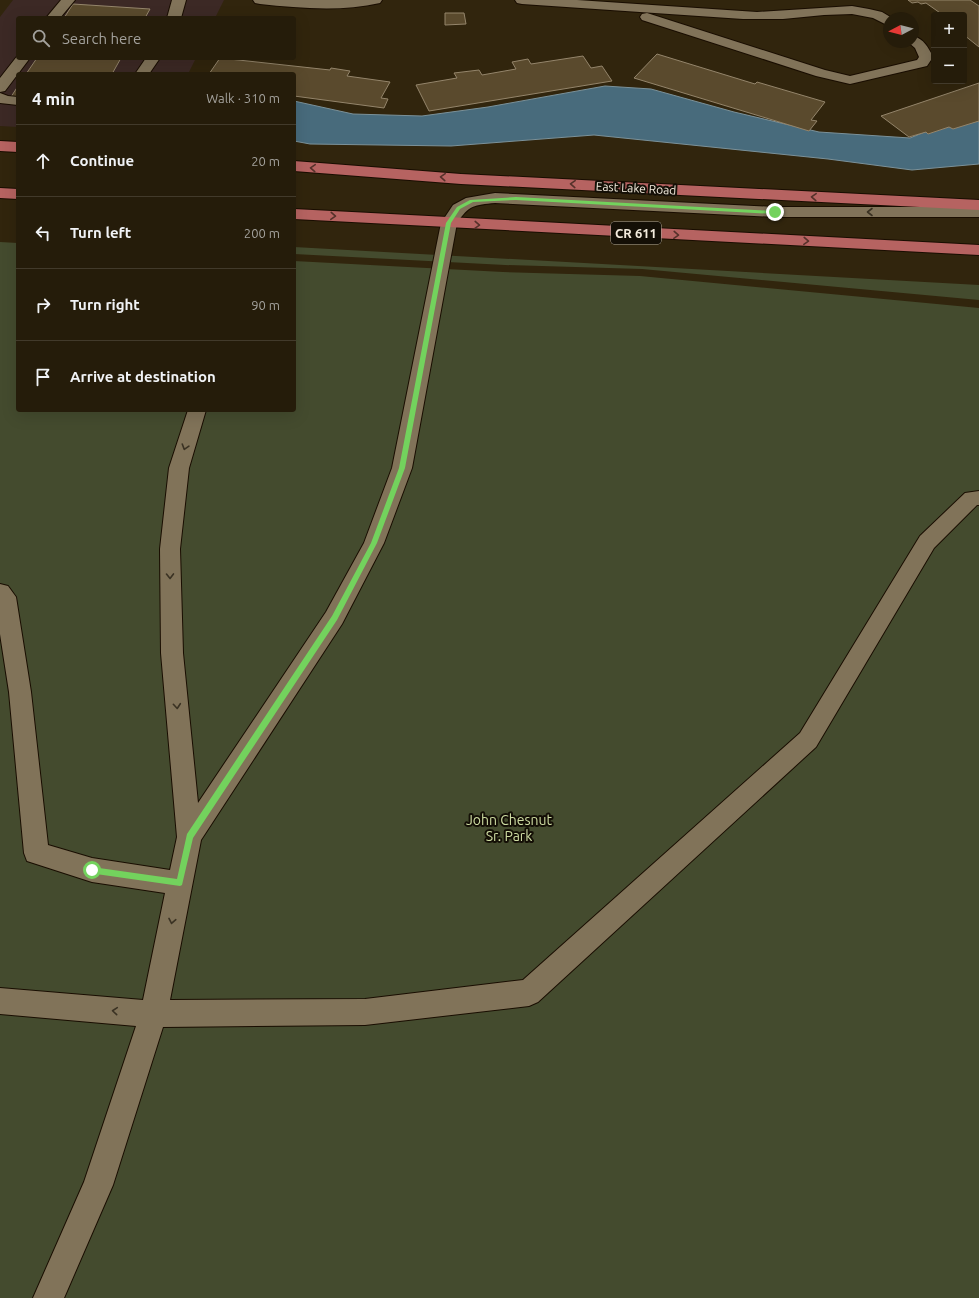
<!DOCTYPE html>
<html lang="en">
<head>
<meta charset="utf-8">
<style>
	:root { --surface:#251c0a; --page:#312918; --text:#f1f3f6; --muted:#a3a19c; --line:#423a2b }
	body { margin:0; font-family:Ubuntu,sans-serif; background:var(--page); color:var(--text) }
	.controls { position:absolute; right:12px; top:12px; display:grid; overflow:hidden; border-radius:4px; box-shadow:0 4px 16px #0002 }
	.controls button { width:36px; height:36px; display:grid; place-items:center; padding:0; border:0; border-bottom:1px solid var(--line); background:var(--surface); color:var(--text); font:20px sans-serif }
	.compass { position:absolute; left:883px; top:12px; width:36px; height:36px; border-radius:50%; background:var(--surface); box-shadow:0 4px 16px #0002; rotate:263deg }
	.stop { position:absolute; width:12px; height:12px; margin:-9px; border:3px solid #73d25d; border-radius:50%; background:#fff }
	.stop.end { background:#73d25d; border-color:#fff; box-shadow:0 1px 4px #0008 }
	.list { margin:0; padding:0; list-style:none }
	h2 { display:flex; justify-content:space-between; align-items:center; height:52px; margin:0; padding:0 16px; font-size:17px }
	h2 small { font-size:13px; font-weight:400; color:var(--muted) }
	.list li { display:grid; grid-template-columns:26px 1fr auto; gap:12px; align-items:center; box-sizing:border-box; height:72px; padding:0 16px; border-top:1px solid var(--line) }
	.list b { display:block; font-size:15px; white-space:nowrap }
	.list em { font-size:13px; font-style:normal; color:var(--muted) }
	.icon { flex:none; width:22px; height:22px; fill:none; stroke:currentColor; stroke-width:2; stroke-linecap:round; stroke-linejoin:round }
	.map { position:relative; flex:none; width:979px; height:1298px; overflow:hidden }
	.search { position:absolute; background:var(--surface); box-shadow:0 4px 16px #0002; left:16px; top:16px; width:280px; height:44px; display:flex; align-items:center; gap:10px; box-sizing:border-box; padding:0 14px; border-radius:4px; color:var(--muted); font-size:15px }
	.panel { position:absolute; background:var(--surface); box-shadow:0 4px 16px #0002; left:16px; top:72px; width:280px; height:340px; border-radius:4px }
	.map>svg:first-child { display:block }
	.commercial { fill:#3c2925 }
	.green { fill:#444b2e }
	.water { fill:#486b7c; stroke:#7b9199 }
	.building { fill:#5a4a2d; stroke:#94856b }
	.lines { fill:none; stroke-linecap:round; stroke-linejoin:round }
	.minor-casing { stroke:#190d00; stroke-width:2 }
	.major-casing { stroke:#190d00; stroke-width:2 }
	.minor { fill:#817359; fill-rule:evenodd }
	.major { fill:#b66361; fill-rule:evenodd }
	.oneway { stroke:#55312a }
	.oneway2 { stroke:#3a3223 }
	.route { fill:#73d25d }
	.labels { text-anchor:middle; dominant-baseline:central; stroke-width:4; stroke-linejoin:round; paint-order:stroke }
	.far-street-label { font-size:12px; fill:#f3ebdd; stroke:#140f06 }
	.shield { fill:#140f06; stroke:#b0a99c; stroke-width:1 }
	.shield-label { font-size:13px; font-weight:bold; fill:#f3ebdd }
	.park-label { font-size:14px; fill:#cfdda3; stroke:#140f06 }
</style>
</head>
<body>
<div class="map">
<svg width="979" height="1298" viewBox="0 0 979 1298">
	<rect width="100%" height="100%" fill="#31250d"/>
	<path class="commercial" d="M13,0H224L215,18H18V58H196L188,74H18V127L0,126V17Z"/>
	<path class="green" d="M0,242L18,243V410H294V261L503,272L640,276L979,308V1298H0Z
		M294,247L979,285V300L642,269L505,265L294,254Z"/>
	<path class="water" d="M605,86L651,89L734,112L819,132L910,138L942,125L979,121V164L912,170L828,159L594,135L451,146L310,144L294,141V101L353,114L422,116L488,107Z"/>
	<path class="building" d="M908,0H970L979,6V47L964,35V34L967,33L964,30V15H943L926,3L921,4L918,2L912,3Z
		M73,4L150,9L145,18H64Z
		M445,13H464L466,24L445,25Z
		M657,54L755,84L757,82L825,102L811,120L817,121L809,131L634,78Z
		M583,56L591,68L602,66L612,81L429,111L416,85L457,78L454,73L479,70L482,75L516,69L512,62L528,59L531,64Z
		M37,58H121L112,74H26Z
		M220,58L330,70L331,68L350,71L347,76L390,82L381,98L388,99L384,108L294,96V74H209Z
		M979,83V121L953,129L949,127L928,134L926,132L909,137L881,116Z
		M18,86V100H9Z"/>
	<g class="lines">
		<defs>
			<path id="minor" d="M61,0H75L60,18H46Z
				M172,0H186L181,18H167Z
				M253,0H382L380,3C341,12 299,8 260,4L255,3Z
				M515,0H577L757,12L852,6L869,9L882,12L892,18H889V26L873,18L852,14L824,15L783,19H743L522,4L517,3Z
				M647,13L825,70L850,76L917,60L919,57L915,48L908,42H913V36C924,39 928,47 933,57L927,66L850,84L816,76L642,20L640,17L642,14Z
				M18,55V58H30L5,91L0,92V78Z
				M146,58H160L149,74H135Z
				M0,93L8,96L18,97V105L0,103Z
				M495,193L775,207H979V217H775L495,203C474,205 469,205 457,223L412,468L384,543L342,624L201,840L170,1000L365,999L523,980L800,733L920,536L965,493L979,491V505H977L934,548L816,747L538,1002L529,1006L365,1025L163,1027L113,1185L64,1298H33L84,1182L136,1026L0,1014V988L143,1000L165,893L92,882L27,861L24,853L9,692L0,634V584L8,586L16,597L31,692L48,845L92,858L170,870L177,837L161,653L160,549L169,468L188,410H206L189,468L180,549L183,653L198,803L326,612L364,543L392,468L441,223L453,205L466,198Z"/>
			<path id="major" d="M0,141L18,142V152L0,151Z
				M294,161L461,174L979,200V210L461,184L294,171Z
				M0,188L18,189V199L0,198Z
				M294,209L979,245V255L294,219Z"/>
		</defs>
		<use href="#minor" class="minor-casing"/>
		<use href="#major" class="major-casing"/>
		<use href="#minor" class="minor"/>
		<use href="#major" class="major"/>
	</g>
	<defs><path id="oneway-chevron" d="M-2-3.5L2.5 0L-2 3.5" fill="none" stroke-width="1.6" stroke-linecap="round" stroke-linejoin="round"/></defs>
	<g class="oneway">
		<use href="#oneway-chevron" transform="translate(313 168) rotate(-176)"/>
		<use href="#oneway-chevron" transform="translate(443 177) rotate(-176)"/>
		<use href="#oneway-chevron" transform="translate(573 184) rotate(-177)"/>
		<use href="#oneway-chevron" transform="translate(814 197) rotate(-177)"/>
		<use href="#oneway-chevron" transform="translate(333 216) rotate(4)"/>
		<use href="#oneway-chevron" transform="translate(477 225) rotate(3)"/>
		<use href="#oneway-chevron" transform="translate(676 235) rotate(3)"/>
		<use href="#oneway-chevron" transform="translate(806 241) rotate(3)"/>
	</g>
	<g class="oneway2">
		<use href="#oneway-chevron" transform="translate(870 212) rotate(-180)"/>
		<use href="#oneway-chevron" transform="translate(185 447) rotate(107)"/>
		<use href="#oneway-chevron" transform="translate(170 576) rotate(89)"/>
		<use href="#oneway-chevron" transform="translate(177 706) rotate(85)"/>
		<use href="#oneway-chevron" transform="translate(172 921) rotate(101)"/>
		<use href="#oneway-chevron" transform="translate(115 1011) rotate(-175)"/>
	</g>
	<path class="route" d="M516,197L775,211L777,212L775,214L516,200L473,202L460,209L451,223L405,468L377,543L337,620L193,838L182,885L180,886L89,873L88,870L92,867L177,879L187,834L332,616L371,543L399,468L446,223L457,207L470,200Z"/>
	<g class="labels">
		<g class="far-street-label">
			<text transform="translate(636 188) rotate(3)">East Lake Road</text>
		</g>
		<rect class="shield" x="611" y="222" width="50" height="22" rx="3"/>
		<g class="shield-label">
			<text x="636" y="233">CR 611</text>
		</g>
		<g class="park-label">
			<text x="509" y="820">John Chesnut<tspan x="509" dy="16">Sr. Park</tspan></text>
		</g>
	</g>
</svg>
<div class="controls">
<button>+</button>
<button>−</button>
</div>
<svg class="compass" viewBox="-18 -18 36 36"><path d="M0-13l5 13h-10z" fill="#e53935"/><path d="M0 13l5-13h-10z" fill="#a3a19c"/></svg>
<div class="stop" style="left:92px;top:870px"></div>
<div class="stop end" style="left:775px;top:212px"></div>
<div class="search"><svg class="icon" aria-label="search" viewBox="0 0 24 24"><circle cx="10" cy="10" r="6"/><path d="M15 15l6 6"/></svg>Search here</div>
<section class="panel">
<h2>4 min<small>Walk · 310 m</small></h2>
<ul class="list">
<li><svg class="icon" aria-label="ahead" viewBox="0 0 24 24"><path d="M12 20V5M6 11l6-6 6 6"/></svg><div><b>Continue</b></div><em>20 m</em></li>
<li><svg class="icon" aria-label="left" viewBox="0 0 24 24"><path d="M17 20v-9H6M10 6l-5 5 5 5"/></svg><div><b>Turn left</b></div><em>200 m</em></li>
<li><svg class="icon" aria-label="right" viewBox="0 0 24 24"><path d="M7 20v-9h11M14 6l5 5-5 5"/></svg><div><b>Turn right</b></div><em>90 m</em></li>
<li><svg class="icon" aria-label="arrive" viewBox="0 0 24 24"><path d="M6 21V4h12l-3 4 3 4H6"/></svg><div><b>Arrive at destination</b></div></li>
</ul>
</section>
</div>
</body>
</html>
